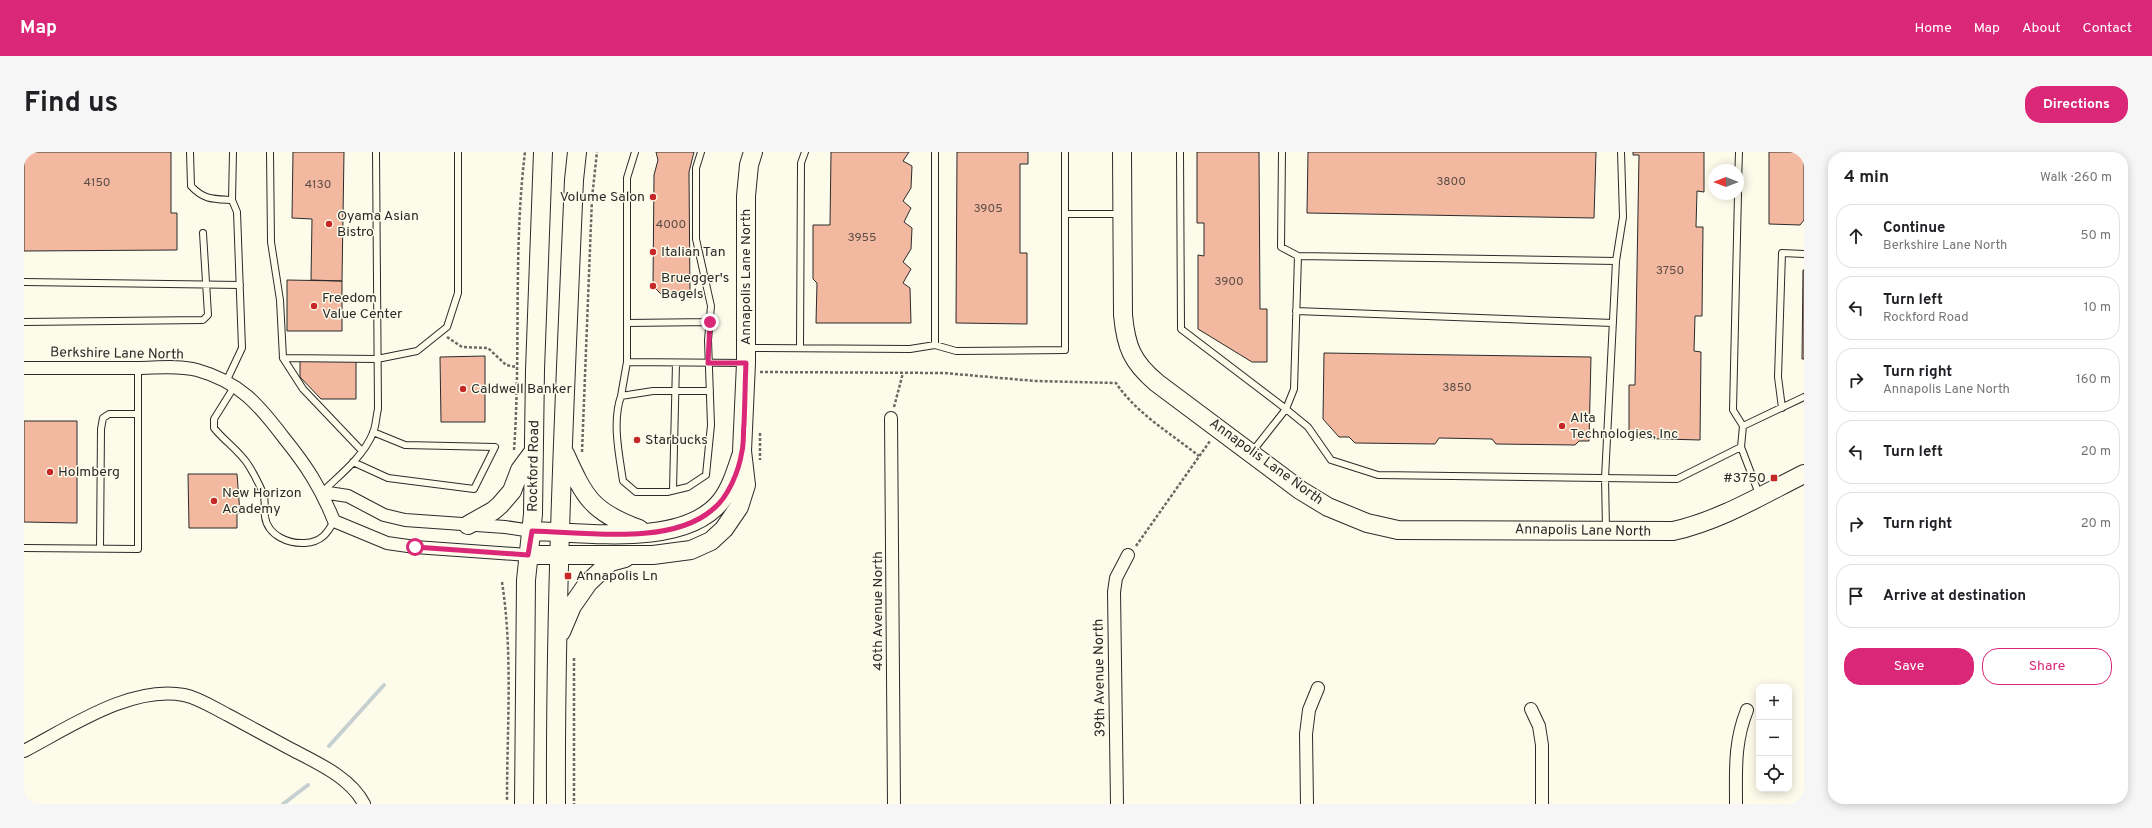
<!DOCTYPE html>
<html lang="en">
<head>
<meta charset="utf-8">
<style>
	:root { --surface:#fff; --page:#f6f6f6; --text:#202124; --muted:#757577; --line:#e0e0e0; --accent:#db2777 }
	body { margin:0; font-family:Overpass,sans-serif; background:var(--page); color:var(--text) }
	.controls { position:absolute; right:12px; bottom:12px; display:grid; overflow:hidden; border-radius:8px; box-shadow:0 2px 10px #0003 }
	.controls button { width:36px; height:36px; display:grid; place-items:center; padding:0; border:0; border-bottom:1px solid var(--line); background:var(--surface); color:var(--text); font:20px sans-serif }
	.compass { position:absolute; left:1684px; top:12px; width:36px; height:36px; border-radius:50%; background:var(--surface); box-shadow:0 2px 10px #0003; rotate:270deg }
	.stop { position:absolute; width:12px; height:12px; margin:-9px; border:3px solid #db2777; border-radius:50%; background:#fff }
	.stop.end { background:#db2777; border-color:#fff; box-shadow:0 1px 4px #0008 }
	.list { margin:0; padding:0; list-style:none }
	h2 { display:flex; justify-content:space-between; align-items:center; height:52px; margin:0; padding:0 16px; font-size:17px }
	h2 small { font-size:13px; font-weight:400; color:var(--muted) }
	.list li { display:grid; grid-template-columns:26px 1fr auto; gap:12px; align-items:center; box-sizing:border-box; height:64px; margin:0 8px 8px; padding:0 8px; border:1px solid var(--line); border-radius:16px }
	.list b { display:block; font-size:15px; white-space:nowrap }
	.list p { margin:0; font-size:13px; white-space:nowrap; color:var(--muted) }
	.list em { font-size:13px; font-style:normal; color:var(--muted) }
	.actions { display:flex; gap:8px; padding:12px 16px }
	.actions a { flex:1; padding:9px 0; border:1px solid var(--accent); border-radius:16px; text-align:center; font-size:14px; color:var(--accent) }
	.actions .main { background:var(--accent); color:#fff }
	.icon { flex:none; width:22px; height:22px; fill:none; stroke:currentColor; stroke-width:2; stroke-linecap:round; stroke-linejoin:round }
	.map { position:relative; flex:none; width:1780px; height:652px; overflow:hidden; border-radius:16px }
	header { display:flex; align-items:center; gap:24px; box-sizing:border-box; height:56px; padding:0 20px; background:var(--accent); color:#fff }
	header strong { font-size:19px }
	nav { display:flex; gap:22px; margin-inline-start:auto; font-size:14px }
	.intro { display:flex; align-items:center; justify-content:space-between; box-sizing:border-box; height:96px; padding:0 24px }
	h1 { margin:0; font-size:28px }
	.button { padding:10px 18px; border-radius:16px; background:var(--accent); color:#fff; font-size:14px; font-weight:700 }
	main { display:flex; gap:24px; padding:0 24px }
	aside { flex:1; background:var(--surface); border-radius:16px; box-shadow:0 2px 10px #0003 }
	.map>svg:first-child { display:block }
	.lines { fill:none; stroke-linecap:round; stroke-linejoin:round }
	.stream { stroke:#c7d0d0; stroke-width:4 }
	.building { fill:#f2b8a0; stroke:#2b2b2b }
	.lane-casing { stroke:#2b2b2b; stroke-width:8 }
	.street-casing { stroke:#2b2b2b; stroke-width:14 }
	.secondary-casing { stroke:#2b2b2b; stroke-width:20 }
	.path { stroke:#6a6964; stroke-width:2.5; stroke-dasharray:3 2; stroke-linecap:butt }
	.lane { stroke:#fdfbea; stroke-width:6 }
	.street { stroke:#fdfbea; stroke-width:12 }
	.secondary { stroke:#fdfbea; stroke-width:18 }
	.route { stroke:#db2777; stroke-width:5 }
	.poi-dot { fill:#c62828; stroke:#fdfbea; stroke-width:1.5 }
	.labels { text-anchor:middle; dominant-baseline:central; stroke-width:3; stroke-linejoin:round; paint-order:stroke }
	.number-label { font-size:12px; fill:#5d4e48 }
	.poi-label { font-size:14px; fill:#2b2b2b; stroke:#fdfbea; text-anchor:start }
	.street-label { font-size:14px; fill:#2b2b2b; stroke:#fdfbea }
</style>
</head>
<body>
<header>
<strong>Map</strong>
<nav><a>Home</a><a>Map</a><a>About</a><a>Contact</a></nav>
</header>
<div class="intro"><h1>Find us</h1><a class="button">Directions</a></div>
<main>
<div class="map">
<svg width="1780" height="652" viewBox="0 0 1780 652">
	<rect width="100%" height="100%" fill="#fdfbea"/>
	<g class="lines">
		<path class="stream" d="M305,594L360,533
			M259,652L284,633"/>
	</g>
	<path class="building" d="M0,0H147V61H153V98L0,99Z
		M269,0H320L318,129L287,128L288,67L268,66Z
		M632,0H670L665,20L666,143H638L629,134L630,23L634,8Z
		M807,0H885L879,9L888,14L887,36L879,49L887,56L880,70L888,76L887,97L879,110L887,117L879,131L886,136L887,171H792L793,131L789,127V73H806Z
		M933,0H1004V12H996V101H1003V172L932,171Z
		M1173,0H1235L1236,157H1243V210H1228L1174,177V103L1180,104V71H1173Z
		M1284,0H1572L1570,66L1283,61Z
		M1609,0H1680V40L1673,39L1672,75H1679L1678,164H1671L1670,199L1677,200L1676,288L1605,286V233H1611L1615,3H1609Z
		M1745,0H1780V68L1776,73L1745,72Z
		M1779,118H1780V207H1778Z
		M263,128L318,129V179H263Z
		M1300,201L1567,205L1565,289H1555L1551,293L1472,292L1468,287L1415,286L1411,292L1331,291L1325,285H1315L1299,267Z
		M461,204V270H417L416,205Z
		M276,209H332V247H297L276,225Z
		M0,269H53V371L0,370Z
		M164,322H213L216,361H213V376H165Z"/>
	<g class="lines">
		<defs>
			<path id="lane" d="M166,0L167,34C180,48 189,47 208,48
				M246,0L247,90L256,148L259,206L353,207L393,199L423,175L434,141V0
				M611,0L603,26V210L721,211
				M677,0L672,16V87L687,154L684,188L687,273L682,323L664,335L643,340H612L599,329C595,302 588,270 597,244L629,239H686
				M911,0V193
				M1156,0L1157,177L1262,257L1284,275L1307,308L1354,323L1653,327L1717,295L1719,274L1780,245
				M1714,31L1715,0
				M1714,42L1709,258L1719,274
				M1041,62H1097
				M1274,104L1592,109
				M0,130L216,133
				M1272,159L1589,171
				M0,170L179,168L184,163L179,81
				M603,171L686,170
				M724,196L886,197L911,193L932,199L1041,198V0
				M776,196L777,11L781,0
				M259,206L279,237L338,299
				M202,230L218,196L213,60L208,48L209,0
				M210,235L190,267V276C200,289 216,299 225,314C230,322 235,332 239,341C242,349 240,357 241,365C244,384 265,392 281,391C297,390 303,382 310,369
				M597,244L603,210
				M1758,256L1754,225L1758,101L1780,102
				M1717,295L1735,342
				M1228,300L1262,257L1270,237L1274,104L1257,95L1258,0
				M329,310L364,326L450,337L471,295L381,293L349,280
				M649,338L652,211
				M298,340C316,323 339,305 349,281C352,274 352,265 354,257L352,0
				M1582,377L1581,326L1592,109L1599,65L1597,0
				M0,396L114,397V216
				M76,396L77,277L79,266L85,262H114"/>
			<path id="street" d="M0,216C38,216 75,216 113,216C132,216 154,213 173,218C216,230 235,253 260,286C282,313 297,336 310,369L363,391L391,395L504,403
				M867,266L870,652
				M298,340L324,344L360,363L381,368L481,375L508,379
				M1507,557L1515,574L1518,593V652
				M0,599C46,575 107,533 160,543C175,546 190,556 204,563C224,574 243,584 263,595C289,609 326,624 340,652
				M1093,652L1090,440L1092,426L1104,403
				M1283,652L1282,582L1285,558L1294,536
				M1712,652C1712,617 1710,591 1723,558"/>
			<path id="secondary" d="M1098,0L1099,163C1102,195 1108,210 1133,231L1276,338L1304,355L1343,371L1374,378L1649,379C1695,369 1738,343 1780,322
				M541,302C561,346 568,360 615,377
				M444,373L469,359L476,353L488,339L496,318L510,299
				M508,379C561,380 660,396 697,349C707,336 712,319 717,304
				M504,403H629L667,398L687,389L700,377L715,355L722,333L718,299L722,211V44L725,13L729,0
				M537,480L548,454L564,431L586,410L601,406
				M500,652L502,428L509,362L511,218L519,0
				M532,652C531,444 541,236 550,28L553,0"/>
		</defs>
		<use href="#lane" class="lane-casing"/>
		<use href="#street" class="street-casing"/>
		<use href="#secondary" class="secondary-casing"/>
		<path class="path" d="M423,185L438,195L464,196L482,213L492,215
			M736,220L920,221L1011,229L1092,231C1112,261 1146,281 1175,304
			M870,255L879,221
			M736,281V308
			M490,298C497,199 489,99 501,0
			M558,300L568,46L573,0
			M1112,394L1186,289
			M478,430C489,501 483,576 483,648
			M550,506V652"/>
		<use href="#lane" class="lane"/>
		<use href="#street" class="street"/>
		<use href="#secondary" class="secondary"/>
	</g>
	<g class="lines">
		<path class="route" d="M391,395L504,403L508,379C560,380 646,394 688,358C704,346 715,319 718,299C720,291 719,281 720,272C721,252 721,232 722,211H684L686,170"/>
	</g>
	<g class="poi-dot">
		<circle cx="629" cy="45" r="4"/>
		<circle cx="305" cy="72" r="4"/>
		<circle cx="629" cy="100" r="4"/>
		<circle cx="629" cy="134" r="4"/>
		<circle cx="290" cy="154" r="4"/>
		<circle cx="439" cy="237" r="4"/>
		<circle cx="1538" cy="274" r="4"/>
		<circle cx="613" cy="288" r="4"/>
		<circle cx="26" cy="320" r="4"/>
		<rect x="1746" y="322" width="8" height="8" rx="2"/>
		<circle cx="190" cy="349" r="4"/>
		<rect x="540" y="420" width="8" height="8" rx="2"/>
	</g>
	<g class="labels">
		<g class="number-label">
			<text x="1427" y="30">3800</text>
			<text x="73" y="31">4150</text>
			<text x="294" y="33">4130</text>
			<text x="964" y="57">3905</text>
			<text x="647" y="73">4000</text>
			<text x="838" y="86">3955</text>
			<text x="1646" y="119">3750</text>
			<text x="1205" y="130">3900</text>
			<text x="1433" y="236">3850</text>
		</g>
		<g class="poi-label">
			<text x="621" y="45" text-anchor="end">Volume Salon</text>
			<text x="313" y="64">Oyama Asian<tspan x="313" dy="16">Bistro</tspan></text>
			<text x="637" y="100">Italian Tan</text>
			<text x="637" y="126">Bruegger's<tspan x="637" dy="16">Bagels</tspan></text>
			<text x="298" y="146">Freedom<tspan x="298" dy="16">Value Center</tspan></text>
			<text x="447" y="237">Caldwell Banker</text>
			<text x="1546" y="266">Alta<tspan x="1546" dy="16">Technologies, Inc</tspan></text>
			<text x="621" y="288">Starbucks</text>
			<text x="34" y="320">Holmberg</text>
			<text x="1742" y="326" text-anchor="end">#3750</text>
			<text x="198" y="341">New Horizon<tspan x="198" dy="16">Academy</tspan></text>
			<text x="552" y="424">Annapolis Ln</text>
		</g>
		<g class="street-label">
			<text transform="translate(722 125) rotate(-90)">Annapolis Lane North</text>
			<text transform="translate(93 202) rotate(1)">Berkshire Lane North</text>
			<text transform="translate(1242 310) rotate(36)">Annapolis Lane North</text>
			<text transform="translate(510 314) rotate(-89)">Rockford Road</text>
			<text transform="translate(1559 379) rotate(1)">Annapolis Lane North</text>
			<text transform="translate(854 459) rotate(-90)">40th Avenue North</text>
			<text transform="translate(1076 526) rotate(-91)">39th Avenue North</text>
		</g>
	</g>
</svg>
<div class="controls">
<button>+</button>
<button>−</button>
<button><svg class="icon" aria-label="locate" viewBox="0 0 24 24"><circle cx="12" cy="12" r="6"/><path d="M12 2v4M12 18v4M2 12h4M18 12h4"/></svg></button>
</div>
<svg class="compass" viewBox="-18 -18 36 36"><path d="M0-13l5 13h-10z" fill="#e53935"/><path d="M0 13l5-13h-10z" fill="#757577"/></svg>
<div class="stop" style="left:391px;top:395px"></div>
<div class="stop end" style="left:686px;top:170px"></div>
</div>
<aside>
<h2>4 min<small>Walk · 260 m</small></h2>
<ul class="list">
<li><svg class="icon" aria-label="ahead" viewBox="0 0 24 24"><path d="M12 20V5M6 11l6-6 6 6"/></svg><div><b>Continue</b><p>Berkshire Lane North</p></div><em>50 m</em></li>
<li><svg class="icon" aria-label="left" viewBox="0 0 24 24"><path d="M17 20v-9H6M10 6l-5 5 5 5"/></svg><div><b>Turn left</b><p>Rockford Road</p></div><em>10 m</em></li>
<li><svg class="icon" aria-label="right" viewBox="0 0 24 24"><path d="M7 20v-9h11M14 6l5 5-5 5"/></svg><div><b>Turn right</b><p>Annapolis Lane North</p></div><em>160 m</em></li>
<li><svg class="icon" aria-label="left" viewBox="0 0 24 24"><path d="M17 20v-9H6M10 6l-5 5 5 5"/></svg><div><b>Turn left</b></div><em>20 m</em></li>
<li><svg class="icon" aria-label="right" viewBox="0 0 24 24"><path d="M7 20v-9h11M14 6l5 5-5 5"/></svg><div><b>Turn right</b></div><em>20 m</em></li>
<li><svg class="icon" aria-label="arrive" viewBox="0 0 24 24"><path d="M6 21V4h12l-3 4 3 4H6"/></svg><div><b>Arrive at destination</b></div></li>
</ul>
<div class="actions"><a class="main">Save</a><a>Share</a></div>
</aside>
</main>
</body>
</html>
